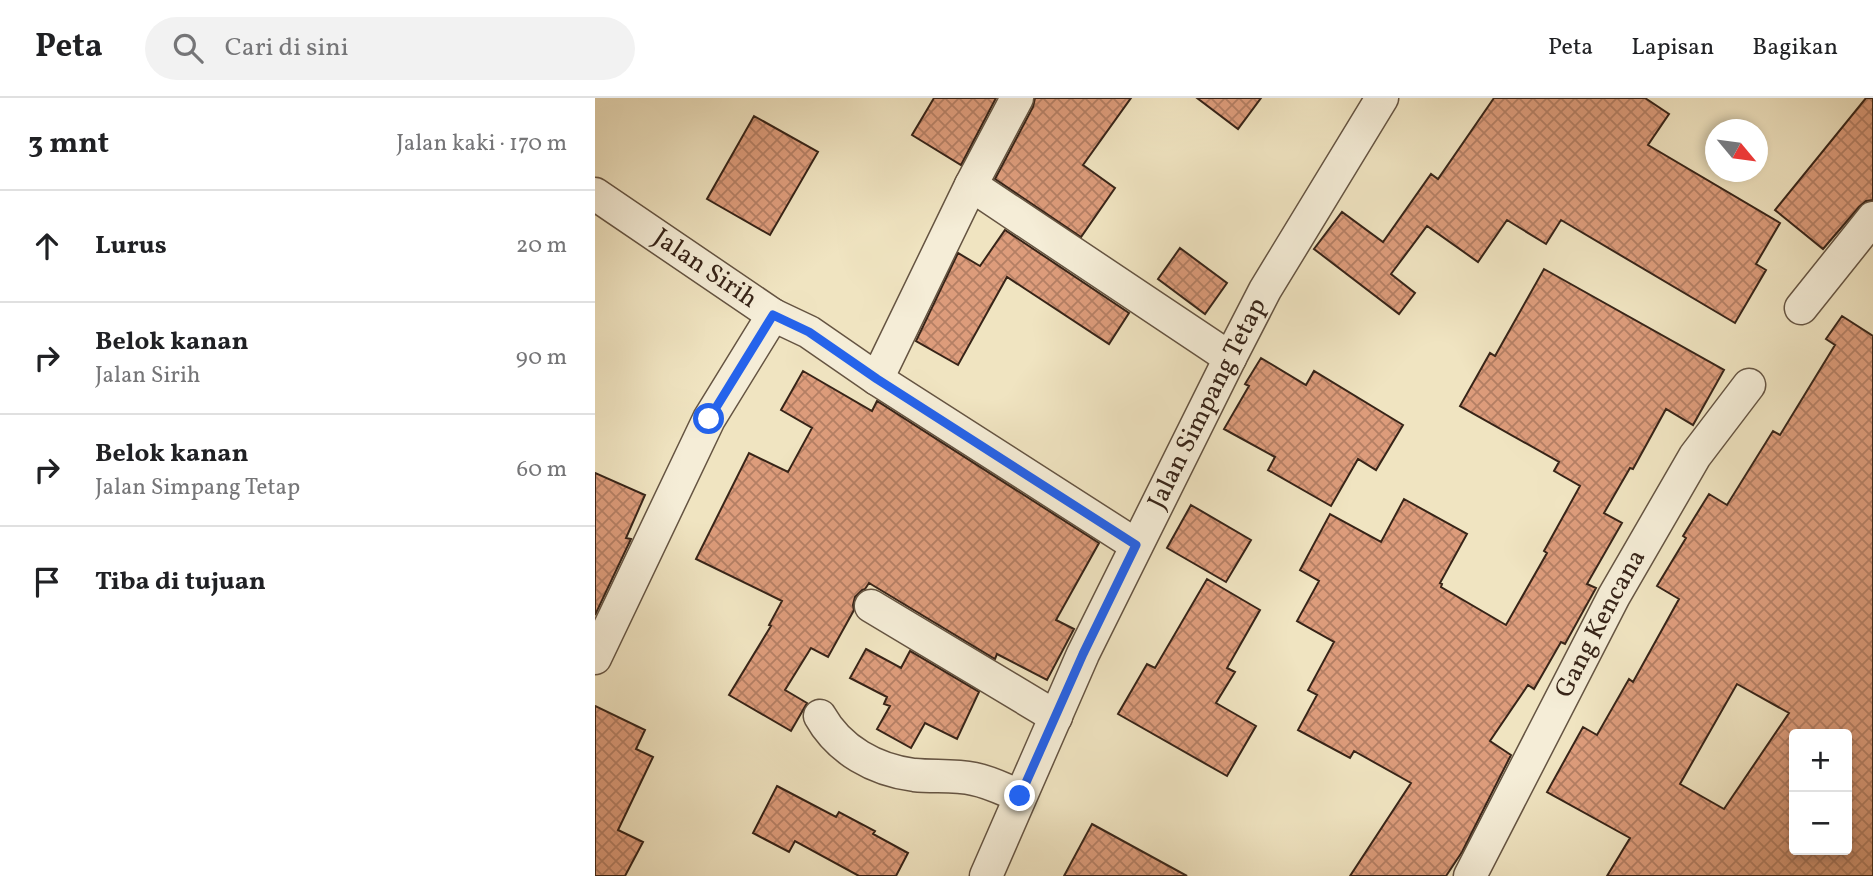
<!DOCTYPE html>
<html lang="id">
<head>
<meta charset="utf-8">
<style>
	:root { --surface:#fff; --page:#f2f2f2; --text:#202124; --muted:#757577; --line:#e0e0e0 }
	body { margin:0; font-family:Vollkorn,serif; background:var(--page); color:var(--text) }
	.controls { position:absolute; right:21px; bottom:21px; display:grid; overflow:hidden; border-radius:7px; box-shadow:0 4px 10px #0003 }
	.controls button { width:63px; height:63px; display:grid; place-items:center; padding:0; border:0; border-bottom:2px solid var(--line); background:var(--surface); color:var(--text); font:35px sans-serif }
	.compass { position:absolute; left:1110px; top:21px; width:63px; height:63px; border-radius:50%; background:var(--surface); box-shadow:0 4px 10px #0003; rotate:119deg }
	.stop { position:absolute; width:21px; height:21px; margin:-16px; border:5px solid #2563eb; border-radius:50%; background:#fff }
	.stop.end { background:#2563eb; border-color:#fff; box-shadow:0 2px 7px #0008 }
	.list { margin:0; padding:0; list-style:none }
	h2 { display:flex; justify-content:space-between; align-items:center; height:91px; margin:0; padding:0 28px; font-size:30px }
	h2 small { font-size:23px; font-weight:400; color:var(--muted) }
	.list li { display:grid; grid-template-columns:46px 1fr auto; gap:21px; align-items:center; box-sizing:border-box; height:112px; padding:0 28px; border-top:2px solid var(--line) }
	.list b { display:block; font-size:26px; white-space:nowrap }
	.list p { margin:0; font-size:23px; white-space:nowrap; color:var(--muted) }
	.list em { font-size:23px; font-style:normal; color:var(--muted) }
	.icon { flex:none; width:38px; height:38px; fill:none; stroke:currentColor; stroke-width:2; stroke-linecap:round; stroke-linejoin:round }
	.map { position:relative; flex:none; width:1278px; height:778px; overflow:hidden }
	header { display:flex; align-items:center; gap:42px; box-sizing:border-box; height:98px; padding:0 35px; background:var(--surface); border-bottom:2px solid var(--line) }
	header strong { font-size:33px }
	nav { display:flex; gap:38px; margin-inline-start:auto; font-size:24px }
	.search { width:490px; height:63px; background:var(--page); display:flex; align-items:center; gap:18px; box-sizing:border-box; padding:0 24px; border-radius:38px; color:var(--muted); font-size:26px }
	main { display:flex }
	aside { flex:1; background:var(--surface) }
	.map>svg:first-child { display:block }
	.building { fill:url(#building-cross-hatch); stroke:#372418; stroke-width:2; fill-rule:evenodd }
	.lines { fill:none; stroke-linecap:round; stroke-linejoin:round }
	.minor-casing { stroke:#655442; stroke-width:35 }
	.minor { stroke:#f5edd7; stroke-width:32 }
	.route { stroke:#2563eb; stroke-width:9 }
	.labels { text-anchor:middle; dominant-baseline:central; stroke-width:5; stroke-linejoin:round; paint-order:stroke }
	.street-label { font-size:26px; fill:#372418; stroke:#f5edd7 }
</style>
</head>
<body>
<header>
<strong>Peta</strong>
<div class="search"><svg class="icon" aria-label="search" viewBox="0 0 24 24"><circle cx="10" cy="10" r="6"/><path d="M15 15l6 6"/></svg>Cari di sini</div>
<nav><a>Peta</a><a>Lapisan</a><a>Bagikan</a></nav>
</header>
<main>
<aside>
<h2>3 mnt<small>Jalan kaki · 170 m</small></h2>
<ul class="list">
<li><svg class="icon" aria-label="ahead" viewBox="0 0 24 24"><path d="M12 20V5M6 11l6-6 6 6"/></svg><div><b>Lurus</b></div><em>20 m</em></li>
<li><svg class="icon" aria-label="right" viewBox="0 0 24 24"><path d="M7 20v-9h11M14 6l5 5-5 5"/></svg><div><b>Belok kanan</b><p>Jalan Sirih</p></div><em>90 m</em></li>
<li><svg class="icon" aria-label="right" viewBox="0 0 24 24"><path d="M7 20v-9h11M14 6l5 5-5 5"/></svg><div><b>Belok kanan</b><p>Jalan Simpang Tetap</p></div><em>60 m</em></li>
<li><svg class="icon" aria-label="arrive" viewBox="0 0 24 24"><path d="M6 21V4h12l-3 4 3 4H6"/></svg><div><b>Tiba di tujuan</b></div></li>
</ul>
</aside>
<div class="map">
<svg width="1278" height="778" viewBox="0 0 1278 778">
	<defs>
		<pattern id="building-cross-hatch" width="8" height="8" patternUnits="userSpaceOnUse" patternTransform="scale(1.75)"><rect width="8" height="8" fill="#dd9c7b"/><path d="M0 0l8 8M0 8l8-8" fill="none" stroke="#b47f64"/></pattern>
	</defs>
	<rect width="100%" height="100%" fill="#f0e4c1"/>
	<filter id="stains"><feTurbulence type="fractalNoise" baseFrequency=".00286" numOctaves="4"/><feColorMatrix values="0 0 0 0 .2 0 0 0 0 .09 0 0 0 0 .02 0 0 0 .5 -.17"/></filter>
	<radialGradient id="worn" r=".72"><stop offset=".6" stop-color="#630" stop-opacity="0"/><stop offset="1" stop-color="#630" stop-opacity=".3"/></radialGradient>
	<path class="building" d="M339,0H401L366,67L317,37Z
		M440,0H536L488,67L520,90L486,139L400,81L438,9Z
		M602,0H666L643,31Z
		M899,0H1050L1074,16L1053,47L1185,125L1161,166L1171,172L1140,225L966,122L951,146L912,122L883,164L832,128L796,176L820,195L804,216L719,151L747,114L788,144L836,76L843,81Z
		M1271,0H1278V102L1271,103L1264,109L1228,151L1180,112Z
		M159,18L223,54L175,137L112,101Z
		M410,132L534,215L514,246L412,179L363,267L321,243L363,155L385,168Z
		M585,150L632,185L610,216L563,181Z
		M949,171L1129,272L1098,327L1071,311L1038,371L1035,370L1009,415L1027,425L992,486L1001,490L970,546L966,544L939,591L933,587L895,643L916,657L867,754L851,778H755L816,685L759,653L755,660L703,632L722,597L713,592L739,544L702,523L724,483L705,472L735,416L786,444L809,401L872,436L845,485L847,486L846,489L911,527L952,455L949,453L985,388L959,373L964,364L865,308L895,255L900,258Z
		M1247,218L1278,238V778H1012L1035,740L952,694L988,629L1002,637L1034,581L1038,584L1084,501L1062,488L1091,440L1088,438L1114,396L1132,407L1178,333L1185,337L1240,247L1231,241ZM1142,586L1194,615L1129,711L1085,686ZM1199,636H1252V752H1199Z
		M666,260L711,287L719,273L808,327L781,372L763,361L736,408L673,372L680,359L629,331L654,288L650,286Z
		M208,273L277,313L282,303L504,445L461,522L479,531L452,582L402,556L400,561L274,485L270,491L267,492L260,499L258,507L259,512L233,559L216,550L190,592L212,605L196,633L134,597L176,528L174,527L187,503L101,461L154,355L193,374L217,330L186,312Z
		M0,375L50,397L31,440L36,441L0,517Z
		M596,407L656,442L631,484L572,450Z
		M612,481L665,512L632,570L640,574L621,605L661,628L632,678L523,616L552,566L560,570Z
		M271,551L306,570L315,553L384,594L362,641L330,625L316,650L282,631L295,608L289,606L292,599L255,580Z
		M0,608L50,632L41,651L58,659L23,732L48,744L30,778H0Z
		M182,688L241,719L244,714L280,733L278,736L313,755L301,778H264L200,743L194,754L158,735Z
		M497,726L592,778H469Z"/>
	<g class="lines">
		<defs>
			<g id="minor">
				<path d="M376,87L635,260"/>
				<path id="s1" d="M0,96L178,217L214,234L282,281L541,447"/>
				<path d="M1206,210L1278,120"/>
				<path d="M282,281L376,87L422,0"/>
				<path d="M276,508L461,619"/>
				<path d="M0,560L114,321L178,217"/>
				<path d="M225,618C244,652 280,672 319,677C339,679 359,677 379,681C395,684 410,692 425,698"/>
				<path id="s2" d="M391,778L488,556L635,260L670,192L787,0"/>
				<path id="s3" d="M875,778L1019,498L1100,358L1154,287"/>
			</g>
		</defs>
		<use href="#minor" class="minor-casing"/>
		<use href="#minor" class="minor"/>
	</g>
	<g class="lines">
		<path class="route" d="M114,321L178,217L214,234L282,281L541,447L488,556L425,698"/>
	</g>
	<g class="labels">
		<g class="street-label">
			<text stroke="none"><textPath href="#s1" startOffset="133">Jalan Sirih</textPath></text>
			<text stroke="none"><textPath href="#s2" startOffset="522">Jalan Simpang Tetap</textPath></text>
			<text stroke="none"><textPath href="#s3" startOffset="284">Gang Kencana</textPath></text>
		</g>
	</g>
	<rect width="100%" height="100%" filter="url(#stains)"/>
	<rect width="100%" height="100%" fill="url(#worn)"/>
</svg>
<div class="controls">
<button>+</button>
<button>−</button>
</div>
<svg class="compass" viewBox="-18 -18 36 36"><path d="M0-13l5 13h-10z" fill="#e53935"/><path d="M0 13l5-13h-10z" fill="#757577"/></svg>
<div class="stop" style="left:114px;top:321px"></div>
<div class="stop end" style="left:425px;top:698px"></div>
</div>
</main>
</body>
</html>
